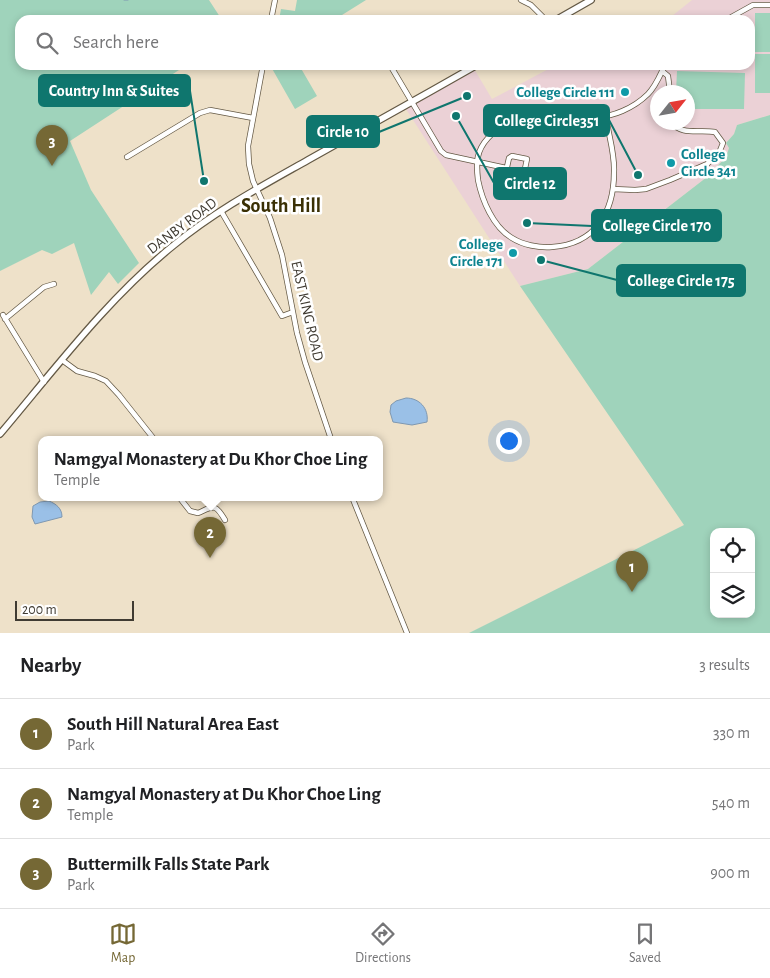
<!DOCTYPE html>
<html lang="en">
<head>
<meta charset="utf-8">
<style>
	:root { --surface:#fff; --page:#f2f2f2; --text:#202124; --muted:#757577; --line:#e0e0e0; --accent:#756835 }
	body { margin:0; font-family:"Alegreya Sans",sans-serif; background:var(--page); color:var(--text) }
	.controls { position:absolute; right:15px; bottom:15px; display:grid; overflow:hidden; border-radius:10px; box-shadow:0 2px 8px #0003 }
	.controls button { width:45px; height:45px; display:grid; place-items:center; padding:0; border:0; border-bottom:1px solid var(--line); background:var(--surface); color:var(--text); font:25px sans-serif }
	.compass { position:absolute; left:650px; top:85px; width:45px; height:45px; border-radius:50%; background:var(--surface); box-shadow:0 2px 8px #0003; rotate:59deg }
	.scale { position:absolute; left:15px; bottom:12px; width:119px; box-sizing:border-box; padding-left:5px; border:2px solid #403b32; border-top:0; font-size:14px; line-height:18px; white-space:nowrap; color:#403b32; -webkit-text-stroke:4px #fff; paint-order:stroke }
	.you { position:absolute; left:508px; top:440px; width:18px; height:18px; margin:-12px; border:4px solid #fff; border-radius:50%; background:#1a73e8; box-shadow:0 0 0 8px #1a73e833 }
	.badge { display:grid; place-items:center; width:32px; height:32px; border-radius:50%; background:var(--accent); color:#fff; font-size:16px; font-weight:700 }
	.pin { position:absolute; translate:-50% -41px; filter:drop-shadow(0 1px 2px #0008) }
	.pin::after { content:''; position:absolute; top:26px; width:18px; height:15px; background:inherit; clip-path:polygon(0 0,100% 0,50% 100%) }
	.popup { position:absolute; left:38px; top:436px; width:345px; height:65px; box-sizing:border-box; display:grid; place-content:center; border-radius:10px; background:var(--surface); filter:drop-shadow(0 1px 4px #0005); font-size:16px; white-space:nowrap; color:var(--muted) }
	.popup b { font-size:19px; color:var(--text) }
	.popup::after { content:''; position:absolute; left:50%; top:100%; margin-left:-10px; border:10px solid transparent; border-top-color:var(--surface) }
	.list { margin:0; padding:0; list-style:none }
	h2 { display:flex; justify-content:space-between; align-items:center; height:65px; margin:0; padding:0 20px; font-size:21px }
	h2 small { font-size:16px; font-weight:400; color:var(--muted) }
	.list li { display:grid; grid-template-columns:32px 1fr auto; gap:15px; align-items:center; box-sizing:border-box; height:70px; padding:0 20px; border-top:1px solid var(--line) }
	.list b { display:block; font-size:19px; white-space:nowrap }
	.list p { margin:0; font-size:16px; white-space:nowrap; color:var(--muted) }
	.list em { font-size:16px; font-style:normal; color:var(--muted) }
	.icon { flex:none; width:28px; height:28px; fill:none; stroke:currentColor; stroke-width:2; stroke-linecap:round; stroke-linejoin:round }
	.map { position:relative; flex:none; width:770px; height:633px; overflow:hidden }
	.search { position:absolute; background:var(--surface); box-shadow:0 2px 8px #0003; left:15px; right:15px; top:15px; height:55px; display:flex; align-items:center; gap:12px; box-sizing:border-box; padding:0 18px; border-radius:15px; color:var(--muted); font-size:19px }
	.sheet { height:275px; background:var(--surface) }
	nav { display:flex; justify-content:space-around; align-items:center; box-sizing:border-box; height:70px; border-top:1px solid var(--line); background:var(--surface); font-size:14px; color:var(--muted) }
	nav a { display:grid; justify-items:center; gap:2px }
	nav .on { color:var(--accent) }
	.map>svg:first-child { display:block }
	.education { fill:#ebd1d6; fill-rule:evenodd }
	.green { fill:#9fd3bb; fill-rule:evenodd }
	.water { fill:#9ac0e7; stroke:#7f98b1 }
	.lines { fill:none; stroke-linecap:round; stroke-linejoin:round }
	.stream { stroke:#7f98b1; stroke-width:1 }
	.minor-casing { stroke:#645945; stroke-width:6 }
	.major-casing { stroke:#645945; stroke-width:8 }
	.minor { stroke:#fff; stroke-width:4.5 }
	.major { stroke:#fff; stroke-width:5.5 }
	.culture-dot { fill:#0f9aa8; stroke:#fff; stroke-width:2 }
	.labels { text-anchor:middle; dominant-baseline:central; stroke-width:5; stroke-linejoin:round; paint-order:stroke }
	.culture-label { font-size:15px; font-weight:bold; fill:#0d838f; stroke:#fff; text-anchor:end }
	.street-label { font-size:15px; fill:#403b32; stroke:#fff }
	.district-label { font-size:20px; font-weight:bold; fill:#3a3005; stroke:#fff }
	.leader { fill:none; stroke:#0f766e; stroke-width:2 }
	.callout-dot { fill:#0f766e; stroke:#fff; stroke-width:2 }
	.callout { fill:#0f766e; stroke:#0f766e; stroke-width:2 }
	.callout-label { font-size:16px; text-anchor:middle; font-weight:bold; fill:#fff }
</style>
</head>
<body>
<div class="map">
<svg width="770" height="633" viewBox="0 0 770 633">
	<rect width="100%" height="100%" fill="#eee1c9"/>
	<path class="education" d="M692,0H770V115L737,125L734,134L726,143L729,148L726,157L707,177L588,269L520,286L404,106L473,67L492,99L556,65H750V20H667ZM658,92H688V122H658Z"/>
	<path class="green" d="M0,0H209L222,20H20V65H195L179,70L70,141L91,190L139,263L118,284L109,272L91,295L74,243L52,254L42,250L0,271Z
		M297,0H366L334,20H279L281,9L295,11Z
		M755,13H770V52H755Z
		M755,54H770V93H755Z
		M270,65H299L317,96L295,109Z
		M677,71L745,73L744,109H688V92H676Z
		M770,115V633H469L684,525L520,286L588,269L707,177L726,157L729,148L726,143L734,134L737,125ZM714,532H751V614H714Z"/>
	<path class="water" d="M406,398C419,398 429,408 427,422L412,425L393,422L390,412L391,405L396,401Z
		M49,501C56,504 62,508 62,517L35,524L32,517L33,506L40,502Z"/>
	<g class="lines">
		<path class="stream" d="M124,0H128"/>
		<defs>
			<path id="minor" d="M521,0L531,5L546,20
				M271,20L275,0
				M726,20L753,5H770
				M263,65L248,146L249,164L253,181L270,218L282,255L297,333L305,362L331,439
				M390,65L441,151L446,155L506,168
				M329,66L330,65
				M662,71L668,76L670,92
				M606,116C608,134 615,153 614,172C614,213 595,244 552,247C539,248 523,245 512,238C493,227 482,200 478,180C476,163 476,151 488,138C500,125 515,113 532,109C551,105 574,113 593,116C611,119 635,107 648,94C656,86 660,75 665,65
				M512,156L527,159L522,183L509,181L505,176L509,158Z
				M127,157L200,113L210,110L253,118
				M613,189L635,190L646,189L670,180L707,164L719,153L723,143L715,132C700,129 681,136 671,122
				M221,211L282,316L293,312
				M3,315L44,382
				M5,319L44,287L54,284
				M62,360L77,371L95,376L106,381L119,395L154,439
				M179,497L190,511L198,513C214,506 215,503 225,520
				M352,497L407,633"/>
			<path id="major" d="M556,20L591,0
				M0,434C54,370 109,297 174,245C215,211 262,186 308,160C365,128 421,97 477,65"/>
		</defs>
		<use href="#minor" class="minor-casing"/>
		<use href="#major" class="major-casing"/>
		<use href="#minor" class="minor"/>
		<use href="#major" class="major"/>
	</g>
	<g class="culture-dot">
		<circle cx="625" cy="92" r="5"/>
		<circle cx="671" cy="163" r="5"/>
		<circle cx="513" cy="253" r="5"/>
	</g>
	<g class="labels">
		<g class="culture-label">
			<text x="615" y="92">College Circle 111</text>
			<text x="681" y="154" text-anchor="start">College<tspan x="681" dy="17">Circle 341</tspan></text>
			<text x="503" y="244">College<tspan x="503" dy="17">Circle 171</tspan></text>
		</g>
		<g class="street-label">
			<text transform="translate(182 226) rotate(-37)">DANBY ROAD</text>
			<text transform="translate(307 311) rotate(77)">EAST KING ROAD</text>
		</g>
		<g class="district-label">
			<text x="281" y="206">South Hill</text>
		</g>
	</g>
	<path class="leader" d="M204 181L190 91M638 175L609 120M467 96L379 132M456 116L494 183M527 223L592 226M541 260L617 280"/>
	<g class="callout-dot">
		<circle cx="204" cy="181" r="5"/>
		<circle cx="638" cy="175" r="5"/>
		<circle cx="467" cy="96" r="5"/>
		<circle cx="456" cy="116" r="5"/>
		<circle cx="527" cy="223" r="5"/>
		<circle cx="541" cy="260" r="5"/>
	</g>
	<g class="callout">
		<rect x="39" y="75" width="151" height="31" rx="5"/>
		<rect x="484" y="105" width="125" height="31" rx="5"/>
		<rect x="307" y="116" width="72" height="31" rx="5"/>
		<rect x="494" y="168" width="72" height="31" rx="5"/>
		<rect x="592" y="210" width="129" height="31" rx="5"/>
		<rect x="617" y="265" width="128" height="31" rx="5"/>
	</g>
	<g class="callout-label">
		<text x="114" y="96">Country Inn &amp; Suites</text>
		<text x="547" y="126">College Circle351</text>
		<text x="343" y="137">Circle 10</text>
		<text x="530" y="189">Circle 12</text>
		<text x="657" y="231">College Circle 170</text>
		<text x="681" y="286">College Circle 175</text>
	</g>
</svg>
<div class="controls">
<button><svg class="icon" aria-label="locate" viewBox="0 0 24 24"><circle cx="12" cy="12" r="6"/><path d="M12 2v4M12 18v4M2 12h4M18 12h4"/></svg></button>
<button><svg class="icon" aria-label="layers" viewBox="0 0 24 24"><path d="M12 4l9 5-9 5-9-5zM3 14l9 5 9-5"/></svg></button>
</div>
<svg class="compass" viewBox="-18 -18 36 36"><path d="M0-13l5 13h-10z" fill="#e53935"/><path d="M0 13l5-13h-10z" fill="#757577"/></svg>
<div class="scale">200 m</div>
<div class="you"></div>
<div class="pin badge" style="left:632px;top:592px">1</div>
<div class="pin badge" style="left:210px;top:558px">2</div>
<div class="popup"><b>Namgyal Monastery at Du Khor Choe Ling</b>Temple</div>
<div class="pin badge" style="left:52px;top:166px">3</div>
<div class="search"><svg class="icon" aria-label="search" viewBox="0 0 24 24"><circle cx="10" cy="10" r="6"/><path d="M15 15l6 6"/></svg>Search here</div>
</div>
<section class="sheet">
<h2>Nearby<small>3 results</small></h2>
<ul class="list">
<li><span class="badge">1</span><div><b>South Hill Natural Area East</b><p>Park</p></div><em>330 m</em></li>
<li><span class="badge">2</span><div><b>Namgyal Monastery at Du Khor Choe Ling</b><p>Temple</p></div><em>540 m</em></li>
<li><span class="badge">3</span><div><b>Buttermilk Falls State Park</b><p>Park</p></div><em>900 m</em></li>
</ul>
</section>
<nav>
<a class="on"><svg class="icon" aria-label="map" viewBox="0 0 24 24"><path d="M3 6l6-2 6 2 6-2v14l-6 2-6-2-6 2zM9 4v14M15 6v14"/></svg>Map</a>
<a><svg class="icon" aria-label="directions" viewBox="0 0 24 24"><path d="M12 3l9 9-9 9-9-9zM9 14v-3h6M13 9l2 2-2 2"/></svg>Directions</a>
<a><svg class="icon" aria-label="saved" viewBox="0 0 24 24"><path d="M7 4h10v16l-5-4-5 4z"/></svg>Saved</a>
</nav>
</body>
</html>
